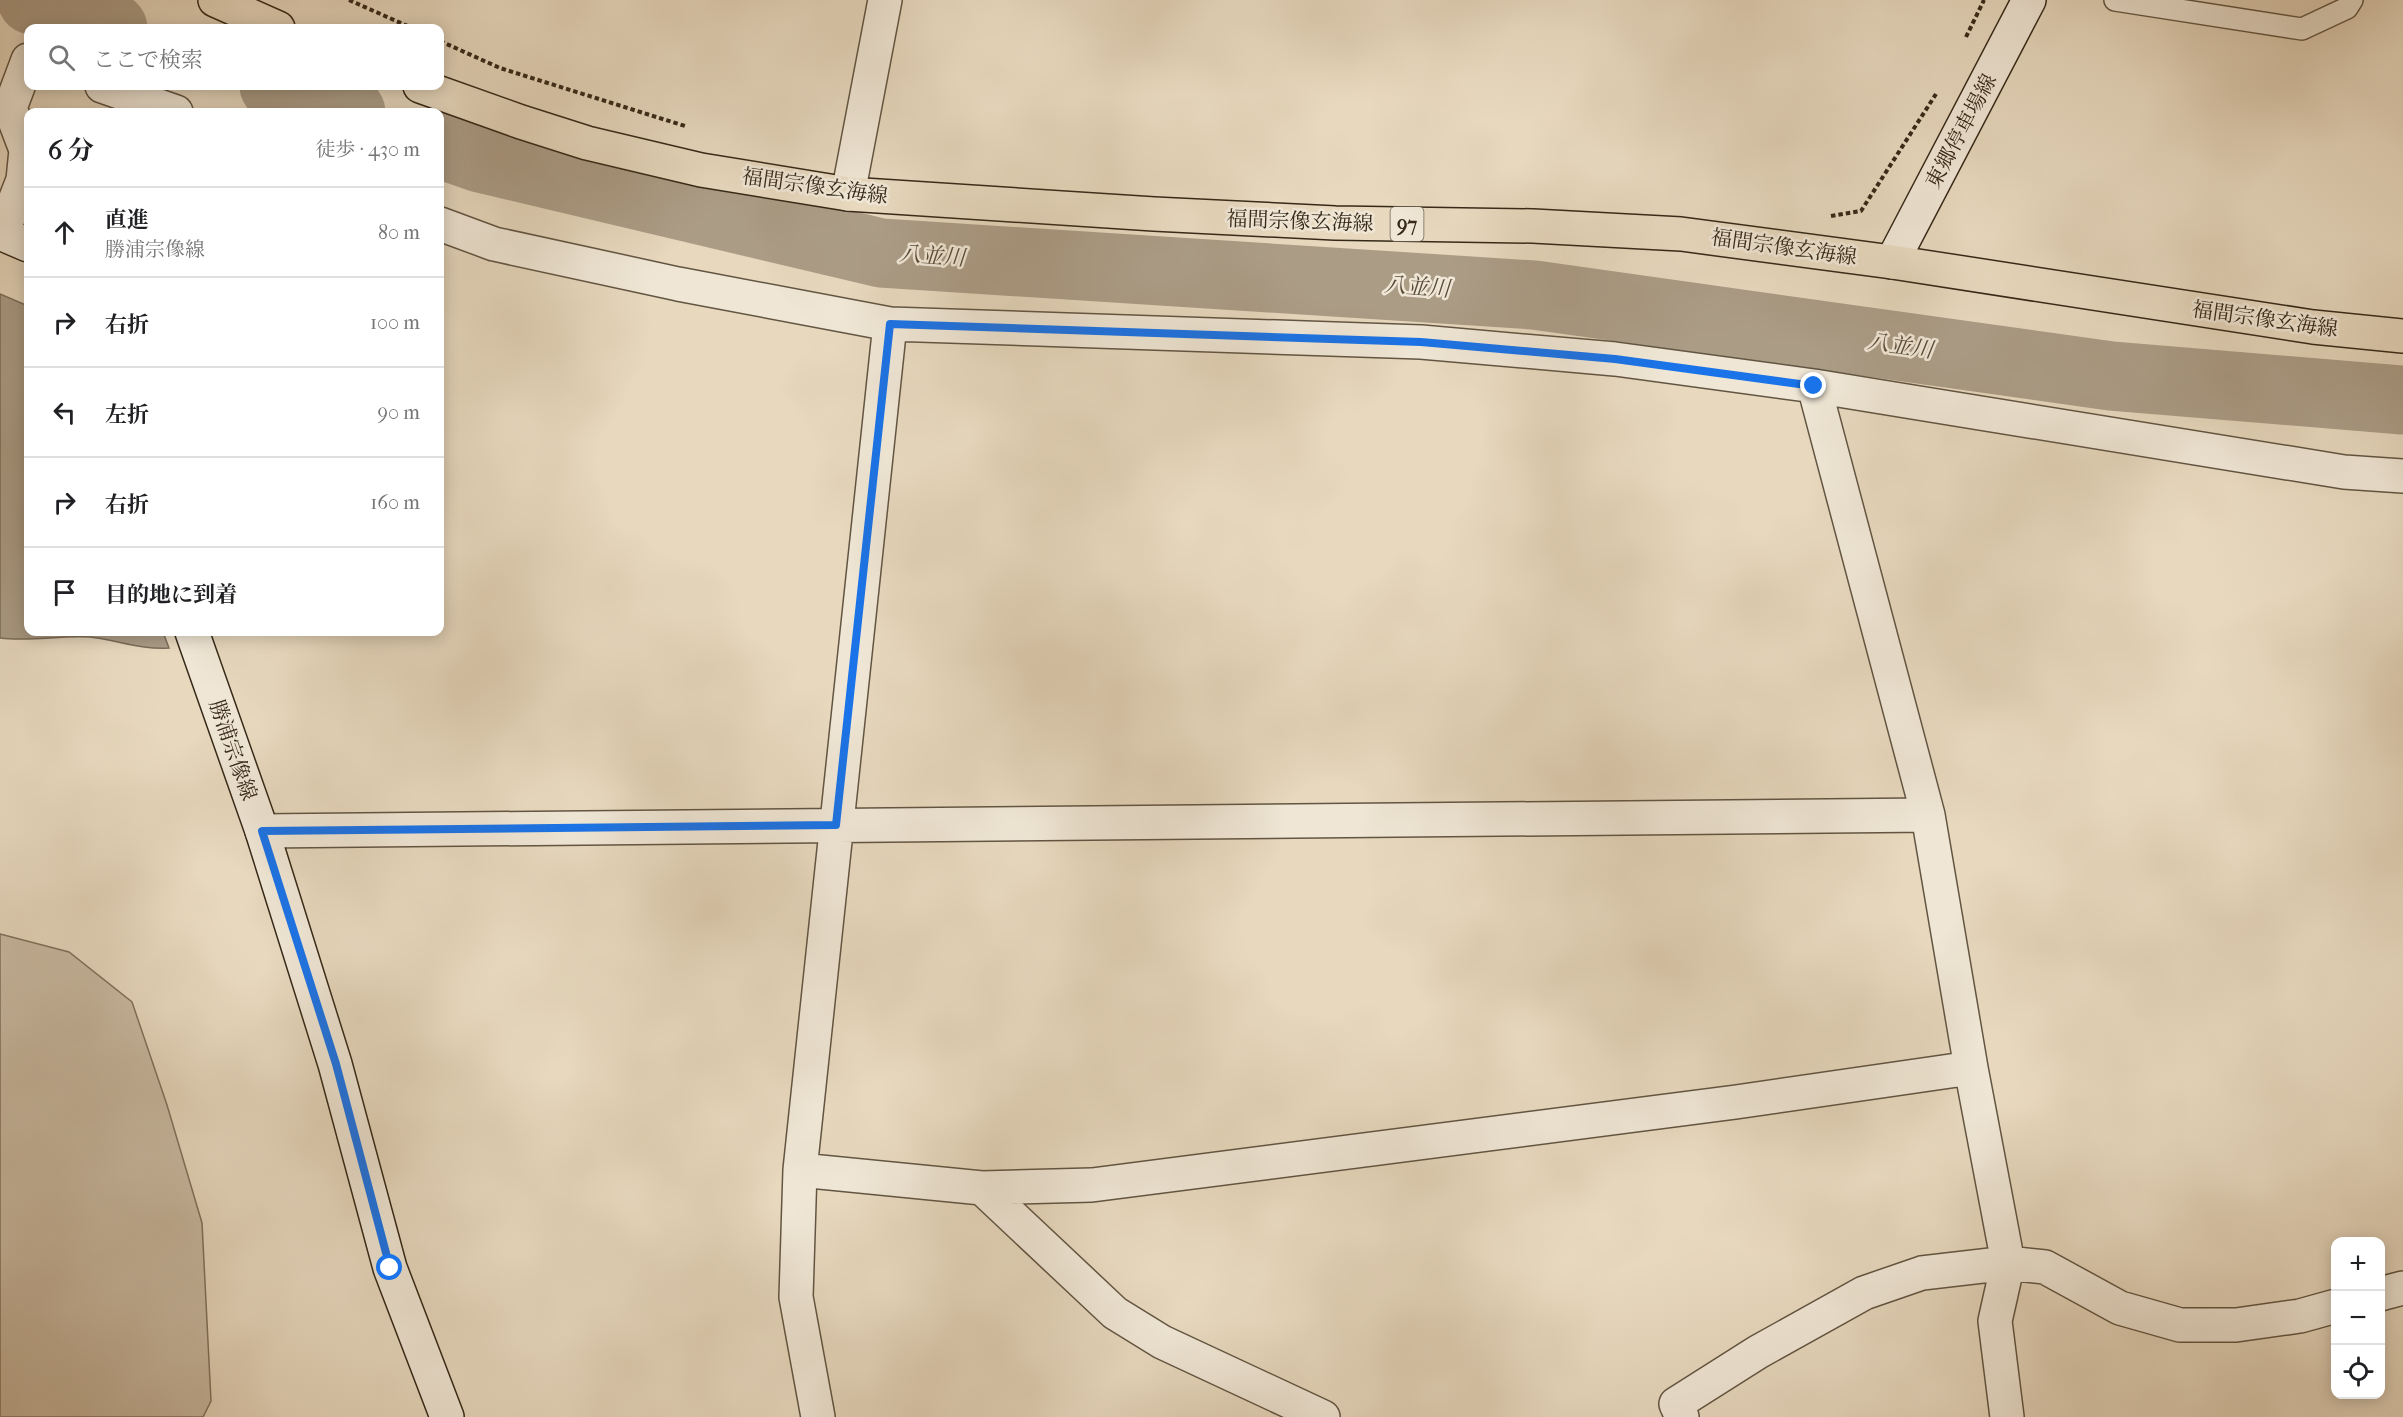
<!DOCTYPE html>
<html lang="ja">
<head>
<meta charset="utf-8">
<style>
	:root { --surface:#fff; --page:#f6f6f6; --text:#202124; --muted:#757577; --line:#e0e0e0 }
	body { margin:0; font-family:"IM FELL French Canon","Noto Serif JP",serif; background:var(--page); color:var(--text) }
	.controls { position:absolute; right:18px; bottom:18px; display:grid; overflow:hidden; border-radius:12px; box-shadow:0 3px 15px #0003 }
	.controls button { width:54px; height:54px; display:grid; place-items:center; padding:0; border:0; border-bottom:2px solid var(--line); background:var(--surface); color:var(--text); font:30px sans-serif }
	.stop { position:absolute; width:18px; height:18px; margin:-14px; border:4px solid #1a73e8; border-radius:50%; background:#fff }
	.stop.end { background:#1a73e8; border-color:#fff; box-shadow:0 2px 6px #0008 }
	.list { margin:0; padding:0; list-style:none }
	h2 { display:flex; justify-content:space-between; align-items:center; height:78px; margin:0; padding:0 24px; font-size:26px }
	h2 small { font-size:20px; font-weight:400; color:var(--muted) }
	.list li { display:grid; grid-template-columns:39px 1fr auto; gap:18px; align-items:center; box-sizing:border-box; height:90px; padding:0 24px; border-top:2px solid var(--line) }
	.list b { display:block; font-size:22px; white-space:nowrap }
	.list p { margin:0; font-size:20px; white-space:nowrap; color:var(--muted) }
	.list em { font-size:20px; font-style:normal; color:var(--muted) }
	.icon { flex:none; width:33px; height:33px; fill:none; stroke:currentColor; stroke-width:2; stroke-linecap:round; stroke-linejoin:round }
	.map { position:relative; flex:none; width:2403px; height:1417px; overflow:hidden }
	.search { position:absolute; background:var(--surface); box-shadow:0 3px 15px #0003; left:24px; top:24px; width:420px; height:66px; display:flex; align-items:center; gap:15px; box-sizing:border-box; padding:0 21px; border-radius:12px; color:var(--muted); font-size:22px }
	.panel { position:absolute; background:var(--surface); box-shadow:0 3px 15px #0003; left:24px; top:108px; width:420px; height:528px; border-radius:12px }
	.map>svg:first-child { display:block }
	.green { fill:#c9baa2; stroke:#80725d; stroke-width:1.5 }
	.water { fill:#ab9c86; stroke:#7c6e5a; stroke-width:1.5 }
	.lines { fill:none; stroke-linecap:round; stroke-linejoin:round }
	.river { stroke:#ab9c86; stroke-width:69 }
	.service-casing { stroke:#625542; stroke-width:24 }
	.minor-casing { stroke:#625542; stroke-width:36 }
	.secondary-casing { stroke:#362918; stroke-width:36 }
	.primary-casing { stroke:#362918; stroke-width:36 }
	.path { stroke:#362918; stroke-width:4; stroke-dasharray:4.5 3; stroke-linecap:butt }
	.service { stroke:#efe6d5; stroke-width:21 }
	.minor { stroke:#efe6d5; stroke-width:33 }
	.secondary { stroke:#efe6d5; stroke-width:33 }
	.primary { stroke:#e7d8be; stroke-width:33 }
	.route { stroke:#1a73e8; stroke-width:8 }
	.labels { text-anchor:middle; dominant-baseline:central; stroke-width:5; stroke-linejoin:round; paint-order:stroke }
	.shield { fill:#efe6d5; stroke:#6e6251; stroke-width:1.5 }
	.shield-label { font-size:20px; font-weight:bold; fill:#362918 }
	.street-label { font-size:21px; fill:#362918; stroke:#efe6d5 }
	.water-label { font-size:22px; font-style:italic; fill:#594c39; stroke:#efe6d5 }
</style>
</head>
<body>
<div class="map">
<svg width="2403" height="1417" viewBox="0 0 2403 1417">
	<rect width="100%" height="100%" fill="#e7d8be"/>
	<filter id="stains"><feTurbulence type="fractalNoise" baseFrequency=".00333" numOctaves="4"/><feColorMatrix values="0 0 0 0 .2 0 0 0 0 .09 0 0 0 0 .02 0 0 0 .5 -.17"/></filter>
	<radialGradient id="worn" r=".72"><stop offset=".6" stop-color="#630" stop-opacity="0"/><stop offset="1" stop-color="#630" stop-opacity=".3"/></radialGradient>
	<path class="green" d="M0,934L69,952L132,1002L167,1105L202,1223L211,1401L203,1417H0Z"/>
	<path class="water" d="M0,294L28,306V632H163L169,648C143,650 116,640 90,637C60,635 30,642 0,638Z"/>
	<g class="lines">
		<path class="river" d="M32,0L113,28
			M274,86L351,112
			M440,144L480,158L881,253L1534,295L2111,376L2403,400"/>
		<defs>
			<path id="service" d="M2115,0L2302,29L2347,8L2352,0"/>
			<path id="minor" d="M102,86L176,112
				M848,194L885,0
				M440,224L494,244L678,284L890,324L1421,342L1615,359L1814,386L2344,472L2403,476
				M2,234L23,180L26,150L10,108L28,60
				M1814,386L1928,815L1971,1068L2008,1263L1995,1321L2007,1417
				M262,831L1928,815
				M800,1170L982,1188L1092,1185L1736,1102L1971,1068
				M982,1188L1115,1313L1162,1342L1323,1417
				M2380,1294L2403,1288
				M818,1417L796,1297L800,1170L890,324
				M1682,1417L1676,1404L1758,1352L1864,1293L1922,1273L2008,1263L2045,1267L2120,1308L2180,1325H2236L2300,1316L2336,1306"/>
			<path id="secondary" d="M0,233L28,245
				M1892,262L2029,0
				M192,632L262,831L335,1064L390,1268L447,1417"/>
			<path id="primary" d="M215,0L278,28
				M420,86L521,122L587,143L701,170L848,194L1154,214L1335,223L1533,226L1681,234L1892,262L2313,327L2403,336"/>
		</defs>
		<use href="#service" class="service-casing"/>
		<use href="#minor" class="minor-casing"/>
		<use href="#secondary" class="secondary-casing"/>
		<use href="#primary" class="primary-casing"/>
		<path class="path" d="M349,0L412,28
			M1966,37L1984,0
			M440,41L500,68L685,126
			M1831,216L1861,211L1936,94"/>
		<use href="#service" class="service"/>
		<use href="#minor" class="minor"/>
		<use href="#secondary" class="secondary"/>
		<use href="#primary" class="primary"/>
	</g>
	<g class="lines">
		<path class="route" d="M390,1268L336,1064L262,831L836,825L890,324L1421,342L1615,359L1814,386"/>
	</g>
	<g class="labels">
		<rect class="shield" x="1390.5" y="207" width="33" height="34" rx="4.5"/>
		<g class="shield-label">
			<text x="1407" y="224">97</text>
		</g>
		<g class="street-label">
			<text transform="translate(1961 131) rotate(-62)">東郷停車場線</text>
			<text transform="translate(815 186) rotate(8)">福間宗像玄海線</text>
			<text transform="translate(1300 221) rotate(2)">福間宗像玄海線</text>
			<text transform="translate(1784 247) rotate(8)">福間宗像玄海線</text>
			<text transform="translate(2265 319) rotate(8)">福間宗像玄海線</text>
			<text transform="translate(233 750) rotate(71)">勝浦宗像線</text>
		</g>
		<g class="water-label">
			<text transform="translate(932 256) rotate(4)">八並川</text>
			<text transform="translate(1417 287) rotate(4)">八並川</text>
			<text transform="translate(1900 346) rotate(8)">八並川</text>
		</g>
	</g>
	<rect width="100%" height="100%" filter="url(#stains)"/>
	<rect width="100%" height="100%" fill="url(#worn)"/>
</svg>
<div class="controls">
<button>+</button>
<button>−</button>
<button><svg class="icon" aria-label="locate" viewBox="0 0 24 24"><circle cx="12" cy="12" r="6"/><path d="M12 2v4M12 18v4M2 12h4M18 12h4"/></svg></button>
</div>
<div class="stop" style="left:390px;top:1268px"></div>
<div class="stop end" style="left:1814px;top:386px"></div>
<div class="search"><svg class="icon" aria-label="search" viewBox="0 0 24 24"><circle cx="10" cy="10" r="6"/><path d="M15 15l6 6"/></svg>ここで検索</div>
<section class="panel">
<h2>6 分<small>徒歩 · 430 m</small></h2>
<ul class="list">
<li><svg class="icon" aria-label="ahead" viewBox="0 0 24 24"><path d="M12 20V5M6 11l6-6 6 6"/></svg><div><b>直進</b><p>勝浦宗像線</p></div><em>80 m</em></li>
<li><svg class="icon" aria-label="right" viewBox="0 0 24 24"><path d="M7 20v-9h11M14 6l5 5-5 5"/></svg><div><b>右折</b></div><em>100 m</em></li>
<li><svg class="icon" aria-label="left" viewBox="0 0 24 24"><path d="M17 20v-9H6M10 6l-5 5 5 5"/></svg><div><b>左折</b></div><em>90 m</em></li>
<li><svg class="icon" aria-label="right" viewBox="0 0 24 24"><path d="M7 20v-9h11M14 6l5 5-5 5"/></svg><div><b>右折</b></div><em>160 m</em></li>
<li><svg class="icon" aria-label="arrive" viewBox="0 0 24 24"><path d="M6 21V4h12l-3 4 3 4H6"/></svg><div><b>目的地に到着</b></div></li>
</ul>
</section>
</div>
</body>
</html>
